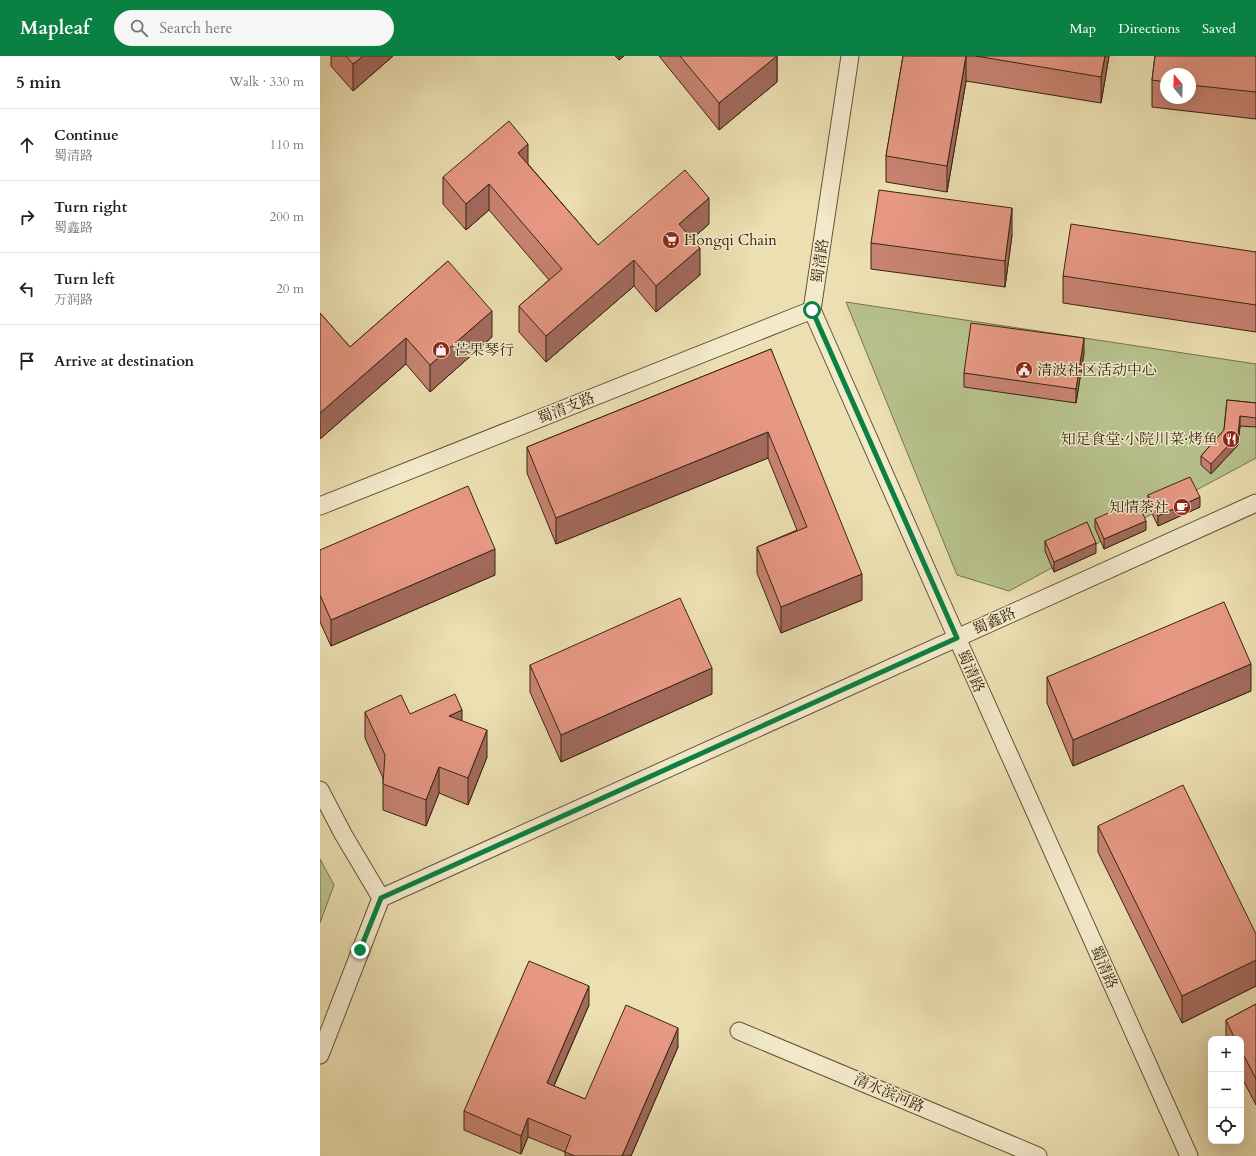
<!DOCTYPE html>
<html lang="en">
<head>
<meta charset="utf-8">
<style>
	:root { --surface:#fff; --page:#f6f6f6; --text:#222; --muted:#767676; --line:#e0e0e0; --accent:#0b8043 }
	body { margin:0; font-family:Cardo,"Noto Serif SC",serif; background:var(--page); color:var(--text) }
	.controls { position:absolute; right:12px; bottom:12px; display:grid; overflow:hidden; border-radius:8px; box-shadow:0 4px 16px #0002 }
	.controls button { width:36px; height:36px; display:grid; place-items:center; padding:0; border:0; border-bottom:1px solid var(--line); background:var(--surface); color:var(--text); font:20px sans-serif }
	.compass { position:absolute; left:840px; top:12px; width:36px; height:36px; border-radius:50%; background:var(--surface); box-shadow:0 4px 16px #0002; rotate:341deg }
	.stop { position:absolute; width:12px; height:12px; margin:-9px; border:3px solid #0b8043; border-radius:50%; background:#fff }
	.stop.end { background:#0b8043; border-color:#fff; box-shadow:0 1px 4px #0008 }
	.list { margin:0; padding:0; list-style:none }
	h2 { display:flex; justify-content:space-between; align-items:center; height:52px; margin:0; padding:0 16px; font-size:17px }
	h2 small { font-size:13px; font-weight:400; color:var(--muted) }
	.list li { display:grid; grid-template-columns:26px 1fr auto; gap:12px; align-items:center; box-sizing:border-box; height:72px; padding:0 16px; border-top:1px solid var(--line) }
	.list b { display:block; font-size:15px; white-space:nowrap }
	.list p { margin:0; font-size:13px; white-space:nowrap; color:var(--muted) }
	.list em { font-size:13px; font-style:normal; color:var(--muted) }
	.icon { flex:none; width:22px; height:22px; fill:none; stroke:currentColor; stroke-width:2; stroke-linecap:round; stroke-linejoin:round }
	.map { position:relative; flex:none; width:936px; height:1100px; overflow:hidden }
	header { display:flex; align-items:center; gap:24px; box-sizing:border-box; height:56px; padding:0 20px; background:var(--accent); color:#fff }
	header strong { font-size:19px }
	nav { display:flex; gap:22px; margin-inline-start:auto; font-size:14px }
	.search { width:280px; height:36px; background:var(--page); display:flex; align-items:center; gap:10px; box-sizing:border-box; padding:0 14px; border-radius:22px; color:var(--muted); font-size:15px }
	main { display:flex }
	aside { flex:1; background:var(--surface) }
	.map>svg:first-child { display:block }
	.green { fill:#b7c28d; stroke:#77744e }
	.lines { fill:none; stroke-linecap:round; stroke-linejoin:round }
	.minor-casing { stroke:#645438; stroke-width:19 }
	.minor { stroke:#f3eacc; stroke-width:17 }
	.wall { fill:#c78372; stroke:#372510; fill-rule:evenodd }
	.shaded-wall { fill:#a26a5d; stroke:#372510 }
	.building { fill:#e79885; stroke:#372510 }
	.route { stroke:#0b8043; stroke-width:5 }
	.labels { text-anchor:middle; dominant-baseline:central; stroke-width:3; stroke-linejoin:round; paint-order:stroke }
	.poi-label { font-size:15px; fill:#372510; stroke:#f3eacc; text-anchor:start }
	.street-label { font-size:15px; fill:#372510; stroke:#f3eacc }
</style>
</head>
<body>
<header>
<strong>Mapleaf</strong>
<div class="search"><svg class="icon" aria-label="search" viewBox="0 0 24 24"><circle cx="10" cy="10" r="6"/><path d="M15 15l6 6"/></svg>Search here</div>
<nav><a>Map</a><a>Directions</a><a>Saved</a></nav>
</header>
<main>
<aside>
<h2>5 min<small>Walk · 330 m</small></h2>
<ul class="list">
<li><svg class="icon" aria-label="ahead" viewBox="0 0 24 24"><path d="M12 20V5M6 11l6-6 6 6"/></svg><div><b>Continue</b><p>蜀清路</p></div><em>110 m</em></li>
<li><svg class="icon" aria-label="right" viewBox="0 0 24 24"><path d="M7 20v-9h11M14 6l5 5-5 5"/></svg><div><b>Turn right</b><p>蜀鑫路</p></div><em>200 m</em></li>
<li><svg class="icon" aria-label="left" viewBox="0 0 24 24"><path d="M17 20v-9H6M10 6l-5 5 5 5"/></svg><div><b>Turn left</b><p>万润路</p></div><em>20 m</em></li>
<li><svg class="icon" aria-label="arrive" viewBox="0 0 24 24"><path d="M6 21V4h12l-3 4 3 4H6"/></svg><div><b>Arrive at destination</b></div></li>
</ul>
</aside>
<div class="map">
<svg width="936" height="1100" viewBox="0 0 936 1100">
	<rect width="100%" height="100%" fill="#ecdfb1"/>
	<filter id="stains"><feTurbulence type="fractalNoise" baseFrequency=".005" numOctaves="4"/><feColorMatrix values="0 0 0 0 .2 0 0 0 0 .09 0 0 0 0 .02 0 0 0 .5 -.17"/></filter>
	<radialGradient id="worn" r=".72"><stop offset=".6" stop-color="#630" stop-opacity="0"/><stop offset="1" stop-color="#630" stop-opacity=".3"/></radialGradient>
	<path class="green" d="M526,246L936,308V402L689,535L637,519Z
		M0,803L14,829L0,867Z"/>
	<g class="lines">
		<defs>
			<path id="minor" d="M530,0L492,254L637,582L869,1100
				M0,450L492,254
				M0,734L23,778L61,842
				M61,842L936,447
				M419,975L718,1100
				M0,999L61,842"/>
		</defs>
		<use href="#minor" class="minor-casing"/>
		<use href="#minor" class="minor"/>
	</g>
	<path class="wall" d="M11,0H73L33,35L11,10Z
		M295,0H304L299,4Z
		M339,0H457V26L399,74Z
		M583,0H789L781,47L646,25L627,136L566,126V100Z
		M835,0H936V63L832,51V24ZM846,18H870V42H846Z
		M208,108L278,189L389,168L372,183L380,219L336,256L314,230L226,306L199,276V250L229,224L169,154L146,174L123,148V121Z
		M692,179L685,231L551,213V187Z
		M936,196V276L743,247V220Z
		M128,205L172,281L110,336L86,308L0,383V257L30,291Z
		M451,293L542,544L461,577L437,517V491L477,474L448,402L236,488L207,417V391Z
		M764,297L756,347L644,331V317Z
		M907,344L936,347V371L920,370L918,389L891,418L881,409V400L904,374Z
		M828,439L880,451L838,470L828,449Z
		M775,463L826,474L784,493L775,472Z
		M725,485L776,497L734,516L725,495Z
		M0,494L175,519L11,590L0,566Z
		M210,609L392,638L241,706L210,636Z
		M727,621L931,635L753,710L727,647Z
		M45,656L142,665L167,701L148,749L119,737L106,770L63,754V722L45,682Z
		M778,770L936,878V930L862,967L778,796Z
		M936,948V1049L921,1020V983H906V964Z
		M269,949L234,1030L265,1043L358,991L311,1100H245V1096L208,1081L201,1098L144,1074V1055Z"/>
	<path class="shaded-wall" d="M43,0H73L33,35V8Z
		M299,0H304L299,4Z
		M457,0V26L399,74V47Z
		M646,0V25L627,136V110Z
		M785,0H789L781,47V21Z
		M208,88V114L198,97Z
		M169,128V154L146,174V148Z
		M389,142V168L359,194V168Z
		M692,152V179L685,231V205Z
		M380,192V219L336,256V230Z
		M314,204V230L226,306V280Z
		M172,255V281L110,336V309Z
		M86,282V308L0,383V357Z
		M764,282V297L756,347V333Z
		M920,360V370L918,389L891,418V408Z
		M448,376V402L236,488V462Z
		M880,441V451L838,470V460Z
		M826,465V474L784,493V483Z
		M776,487V497L734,516V506Z
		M175,493V519L11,590V564Z
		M542,518V544L461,577V551Z
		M931,608V635L753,710V684Z
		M392,612V638L241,706V679Z
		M142,654V680L129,660Z
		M167,674V701L148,749V722Z
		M119,711V737L106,770V744Z
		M936,904V930L862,967V940Z
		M269,930V949L227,1045V1027Z
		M358,972V991L311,1100H302Z
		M208,1062V1081L201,1098V1080Z"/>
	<path class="building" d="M26,0H43L33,8Z
		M360,0H457L399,47Z
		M583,0H646L627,110L566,100Z
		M656,0H785L781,21Z
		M835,0H936V36L870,29V18H846V26L832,24Z
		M189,65L208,88L198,97L278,189L365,114L389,142L359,168L380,192L336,230L314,204L226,280L199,250L242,213L169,128L146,148L123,121Z
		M559,134L692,152L685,205L551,187Z
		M751,168L936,196V249L743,220Z
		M128,205L172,255L110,309L86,282L0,357V257L30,291Z
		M651,267L764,282L756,333L644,317Z
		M451,293L542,518L461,551L437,491L487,471L448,376L236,462L207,391Z
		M907,344L936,347V362L920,360L918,379L891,408L881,400L904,374Z
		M870,421L880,441L838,460L828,439Z
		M148,430L175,493L11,564L0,539V494Z
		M817,444L826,465L784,483L775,463Z
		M767,466L776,487L734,506L725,485Z
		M360,542L392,612L241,679L210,609Z
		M904,546L931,608L753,684L727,621Z
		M135,638L142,654L129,660L167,674L148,722L119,711L106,744L63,728L65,699L45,656L81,639L90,658Z
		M863,729L936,878V904L862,940L778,770Z
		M209,905L269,930L227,1027L265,1043L306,949L358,972L302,1100H255L245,1096L251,1080L208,1062L201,1080L144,1055Z
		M936,948V1023L921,994V983H915L906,964Z"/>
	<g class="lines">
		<path class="route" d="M40,894L61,842L637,582L492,254"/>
	</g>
	<defs>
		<symbol id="supermarket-disc" viewBox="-11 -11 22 22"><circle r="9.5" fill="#8f2418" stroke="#f3eacc"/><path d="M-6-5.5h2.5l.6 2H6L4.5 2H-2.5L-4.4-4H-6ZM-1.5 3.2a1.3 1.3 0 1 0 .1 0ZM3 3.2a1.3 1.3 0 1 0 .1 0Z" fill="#fff"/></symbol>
		<symbol id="shop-disc" viewBox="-11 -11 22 22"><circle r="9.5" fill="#8f2418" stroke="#f3eacc"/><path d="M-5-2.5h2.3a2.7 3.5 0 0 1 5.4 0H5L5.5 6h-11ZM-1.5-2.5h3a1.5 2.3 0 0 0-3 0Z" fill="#fff"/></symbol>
		<symbol id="civic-disc" viewBox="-11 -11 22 22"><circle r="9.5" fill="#8f2418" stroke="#f3eacc"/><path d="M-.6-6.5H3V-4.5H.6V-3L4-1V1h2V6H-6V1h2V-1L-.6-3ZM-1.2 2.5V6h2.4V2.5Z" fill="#fff"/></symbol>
		<symbol id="restaurant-disc" viewBox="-11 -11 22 22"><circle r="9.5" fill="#8f2418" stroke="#f3eacc"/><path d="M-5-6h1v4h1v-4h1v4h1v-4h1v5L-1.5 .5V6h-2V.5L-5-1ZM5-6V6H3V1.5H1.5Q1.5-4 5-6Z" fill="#fff"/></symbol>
		<symbol id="cafe-disc" viewBox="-11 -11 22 22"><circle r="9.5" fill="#8f2418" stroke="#f3eacc"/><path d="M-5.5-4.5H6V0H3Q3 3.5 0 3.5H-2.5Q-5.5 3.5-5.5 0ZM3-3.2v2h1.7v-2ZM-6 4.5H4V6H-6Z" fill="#fff"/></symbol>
	</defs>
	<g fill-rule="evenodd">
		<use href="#supermarket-disc" x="341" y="174" width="20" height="20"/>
		<use href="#shop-disc" x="111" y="284" width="20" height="20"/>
		<use href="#civic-disc" x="694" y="304" width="20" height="20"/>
		<use href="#restaurant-disc" x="901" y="373" width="20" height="20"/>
		<use href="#cafe-disc" x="852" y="441" width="20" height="20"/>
	</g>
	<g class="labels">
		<g class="poi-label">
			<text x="364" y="184">Hongqi Chain</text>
			<text x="134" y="294">芒果琴行</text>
			<text x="717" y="314">清波社区活动中心</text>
			<text x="898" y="383" text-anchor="end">知足食堂·小院川菜·烤鱼</text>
			<text x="849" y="451" text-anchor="end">知情茶社</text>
		</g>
		<g class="street-label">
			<text transform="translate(500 205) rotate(-82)">蜀清路</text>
			<text transform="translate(246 352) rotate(-22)">蜀清支路</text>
			<text transform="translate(674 565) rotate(-24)">蜀鑫路</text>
			<text transform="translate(651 615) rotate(66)">蜀清路</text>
			<text transform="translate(784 911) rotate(66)">蜀清路</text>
			<text transform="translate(569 1037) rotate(23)">清水滨河路</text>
		</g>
	</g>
	<rect width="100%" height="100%" filter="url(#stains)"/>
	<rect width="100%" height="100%" fill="url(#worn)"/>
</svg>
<div class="controls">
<button>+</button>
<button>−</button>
<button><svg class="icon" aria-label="locate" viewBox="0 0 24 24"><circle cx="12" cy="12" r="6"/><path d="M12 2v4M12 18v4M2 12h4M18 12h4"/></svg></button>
</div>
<svg class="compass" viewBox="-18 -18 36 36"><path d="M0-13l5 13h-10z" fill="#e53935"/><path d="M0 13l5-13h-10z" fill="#767676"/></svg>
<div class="stop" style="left:492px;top:254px"></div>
<div class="stop end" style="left:40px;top:894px"></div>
</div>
</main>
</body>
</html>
